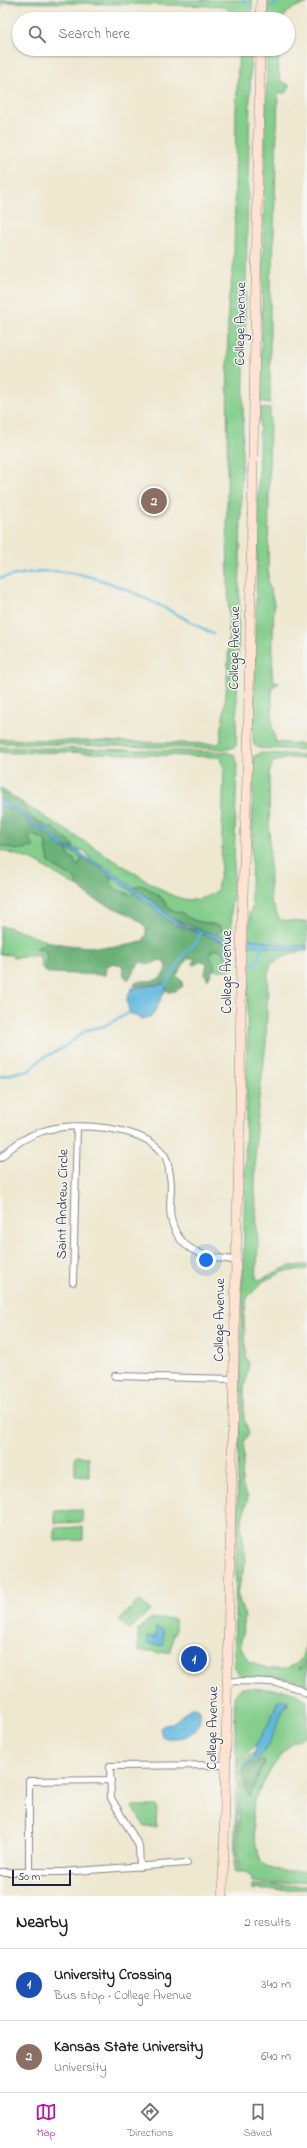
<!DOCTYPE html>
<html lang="en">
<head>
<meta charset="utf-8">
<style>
	:root { --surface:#fff; --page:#f6f6f6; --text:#202124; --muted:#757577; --line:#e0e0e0; --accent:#b5179e }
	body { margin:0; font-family:"Indie Flower",sans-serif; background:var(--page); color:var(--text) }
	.scale { position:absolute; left:12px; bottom:10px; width:59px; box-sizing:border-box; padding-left:4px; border:2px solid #22223b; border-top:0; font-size:11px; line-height:14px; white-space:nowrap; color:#22223b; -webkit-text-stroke:3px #f6f6f2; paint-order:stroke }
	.you { position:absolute; left:206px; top:1260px; width:14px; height:14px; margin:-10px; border:3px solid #fff; border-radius:50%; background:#1a73e8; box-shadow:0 0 0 6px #1a73e833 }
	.badge { display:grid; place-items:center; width:26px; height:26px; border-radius:50%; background:var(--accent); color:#fff; font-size:13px; font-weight:700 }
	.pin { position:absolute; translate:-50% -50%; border:2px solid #fff; box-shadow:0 1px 4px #0006 }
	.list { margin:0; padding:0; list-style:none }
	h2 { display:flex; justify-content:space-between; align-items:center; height:52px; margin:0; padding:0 16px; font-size:17px }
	h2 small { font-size:13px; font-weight:400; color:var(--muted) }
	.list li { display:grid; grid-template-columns:26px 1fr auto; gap:12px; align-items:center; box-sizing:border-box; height:72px; padding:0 16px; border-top:1px solid var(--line) }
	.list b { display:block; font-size:15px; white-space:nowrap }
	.list p { margin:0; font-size:13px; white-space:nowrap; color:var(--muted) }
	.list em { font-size:13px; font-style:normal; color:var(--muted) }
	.icon { flex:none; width:22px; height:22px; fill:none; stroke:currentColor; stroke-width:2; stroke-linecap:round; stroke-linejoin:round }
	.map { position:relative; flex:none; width:307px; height:1896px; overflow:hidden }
	.search { position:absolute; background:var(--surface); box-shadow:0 1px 3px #0004; left:12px; right:12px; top:12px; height:44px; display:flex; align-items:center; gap:10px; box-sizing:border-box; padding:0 14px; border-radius:22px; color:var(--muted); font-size:15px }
	.sheet { height:196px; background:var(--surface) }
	nav { display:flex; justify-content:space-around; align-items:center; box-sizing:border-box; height:56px; border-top:1px solid var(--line); background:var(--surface); font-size:11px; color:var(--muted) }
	nav a { display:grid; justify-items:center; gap:2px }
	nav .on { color:var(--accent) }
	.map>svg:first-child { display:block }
	.green { fill:#84ce8b; stroke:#537863; fill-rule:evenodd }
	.forest { fill:#6bb177; stroke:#466a59 }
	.water { fill:#61b8de; stroke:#426d8c }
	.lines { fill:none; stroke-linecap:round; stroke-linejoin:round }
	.stream { stroke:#61b8de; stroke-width:2.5 }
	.street-casing { stroke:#888586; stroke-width:8 }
	.secondary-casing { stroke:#888586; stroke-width:10 }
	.street { stroke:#fff; stroke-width:6 }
	.secondary { stroke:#fee3d2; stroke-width:9 }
	.labels { text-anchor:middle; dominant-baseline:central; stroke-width:3; stroke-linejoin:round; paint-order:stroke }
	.street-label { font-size:14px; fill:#22223b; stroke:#f6f6f2 }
</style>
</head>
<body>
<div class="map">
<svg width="307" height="1896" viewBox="0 0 307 1896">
	<rect width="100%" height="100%" fill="#f6f6f2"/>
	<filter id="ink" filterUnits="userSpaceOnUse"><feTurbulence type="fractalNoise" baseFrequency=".025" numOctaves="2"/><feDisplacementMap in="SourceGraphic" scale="8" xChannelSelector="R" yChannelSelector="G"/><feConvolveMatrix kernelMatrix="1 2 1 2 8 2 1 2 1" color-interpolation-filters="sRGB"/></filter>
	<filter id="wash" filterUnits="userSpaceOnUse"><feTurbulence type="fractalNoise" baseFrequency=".012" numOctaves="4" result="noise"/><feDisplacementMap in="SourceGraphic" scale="16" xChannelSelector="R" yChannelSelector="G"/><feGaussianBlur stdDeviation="0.9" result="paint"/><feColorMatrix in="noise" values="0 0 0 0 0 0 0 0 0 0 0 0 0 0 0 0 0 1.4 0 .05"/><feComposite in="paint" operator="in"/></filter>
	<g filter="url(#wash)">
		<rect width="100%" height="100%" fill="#eee8d0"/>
		<path class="green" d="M0,0H252V19H239L230,10L221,6L7,2L2,4L0,12Z
			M272,0H307V4C297,5 287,10 283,19H268V1Z
			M239,49H251L236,746L229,749L0,743V739L220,744L227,684L229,639L227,520L228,305L234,262L236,109Z
			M267,49H279L278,70L281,81L289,85L287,92L278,94L273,267L270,276V403L260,401Z
			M270,407L268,582L274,603L272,672L273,679L279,683L272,687V727L276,742L307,745V750L259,748L254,745L253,740L260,408L268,409Z
			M0,747L226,752L235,755L237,763L233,900L231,904L232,940L215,935L221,931V926L196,921L169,910L163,899L146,887L137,886L134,888L105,867L91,860L85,851L74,849C72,843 68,841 64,837C48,823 28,823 21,802L165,892C185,902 197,903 217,891L221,868L224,768L219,757L64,752L8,753L0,752Z
			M260,753L307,755V759L288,758L273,762L269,773L270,900L280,920L301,922L307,921V946L286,945L267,942L261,940L249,939L250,913L253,904L251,900L253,757Z
			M32,835L45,840L49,862L51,865L75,879L78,887L33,860L0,850V845C12,850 23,852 34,844L29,839Z
			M67,850L76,853L82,857L78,866L75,865L74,859L69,856Z
			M110,875L134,893L132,895L117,890L111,884Z
			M0,926L8,927L46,941L45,945H40L38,950L41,948C50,953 45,963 46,971L41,967L42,962L39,955L13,958L12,955L0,954Z
			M252,944L289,950L307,949V951C293,952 282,957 271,964L268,972L266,1044L256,1124L255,1190L258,1246L256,1278L259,1280L289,1266L307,1265V1269L283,1272L264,1281L247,1298L244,1318L246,1356L249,1364L244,1389V1419L249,1433L244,1442L242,1484L248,1497L241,1523L246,1561L237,1593L245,1617L241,1640V1647L248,1661C263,1669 287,1675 300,1660C304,1655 303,1649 307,1643V1658L299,1669L303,1667L307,1660V1687L300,1681L281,1678L241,1676L234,1668L235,1620L238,1618H235L242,1279H244L243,1277L246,1113L248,1111H246L248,969L251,964H256L249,963V945Z
			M219,949L229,959L233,970H213L215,965L210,957L211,951Z
			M75,1456L89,1457V1477L75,1476Z
			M82,1510L83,1522L55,1523V1511Z
			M83,1527V1540L55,1541V1528Z
			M139,1600L150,1610L129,1630L119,1620Z
			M149,1619H175V1634H171L173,1637L171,1652L156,1653L154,1651H138V1629H142V1626H145V1622H149Z
			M241,1688L288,1690L307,1700V1736L292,1742L273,1766L254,1800L252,1821L257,1850L261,1861L266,1866L282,1871H307V1881L276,1884L252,1882V1878L246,1872H241L238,1856L241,1779L238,1768L239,1756L236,1754L234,1696ZM287,1701L288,1705H285L282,1710L265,1751L256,1761L259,1760L264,1763L250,1795L245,1789L243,1768L245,1767L244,1764L254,1758V1753L245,1759L244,1757L261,1738L270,1721L277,1702Z
			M237,1757L239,1787L236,1856L239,1872H234Z
			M132,1806H157L156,1827H145Z
			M252,1885L307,1886V1889L261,1890L260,1888L252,1890Z"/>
		<path class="forest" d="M0,788L21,802L32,819L55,829L72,844L74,849L65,847L54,835L33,824L19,809L5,804L0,799Z
			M0,803L5,808L17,809L33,827L49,834L60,847L67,850L69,856L74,859L76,866L79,865L82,857L110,875L111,884L117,890L132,895L134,893L153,906L167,920L173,924L232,945V961L224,956L220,949L211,951L210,957L215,965L208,980L205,974L207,963L202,961L194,965L192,964L195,958H188L176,976L181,980L183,986C178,990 174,992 168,992L164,984L135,986L134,984C146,975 159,990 167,966L165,962L160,960L151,964L140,962L128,980L124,976L122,965L113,963L106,967L105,975L47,973L45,966L47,959L45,950L36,948L45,945L46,941C69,947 121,951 143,941L146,935V928C130,906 84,906 75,879L51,865L49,862L45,840L32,835L29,839L34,847L16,850L0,845Z
			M139,885C151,887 165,900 170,910L183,913L187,917L196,921L217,925L223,930L215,935L171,918L154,902L134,888Z
			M263,1759L264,1760L250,1796L245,1789L243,1768Z"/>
		<path class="water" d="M0,799L5,804L20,809L33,824L49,830L65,847L78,850L88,859L105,867L154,902L171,918L187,926L232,940V945L167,920L153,906L102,869L88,862L76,853L60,847L49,834L33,827L20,812L11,808H5L0,803Z
			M249,939L261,940L267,942L286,945L307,946V949L295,950L249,945Z
			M164,984L166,985V989L152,1016L143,1019L129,1013L127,998L132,988Z
			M156,1628L163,1630V1645L148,1644L147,1637H156Z
			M280,1700H285L289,1705L286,1704L283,1709C275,1731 267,1756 245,1767L244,1764L254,1758L256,1744L270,1721L276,1705Z
			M194,1707L200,1710C202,1726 193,1737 177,1738C172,1738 166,1739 162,1736L160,1728C164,1724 168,1725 172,1723C181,1718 185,1710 194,1707Z"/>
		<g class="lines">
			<path class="stream" d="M242,0L250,7
				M272,7L280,0
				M0,578C20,574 43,569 64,572C114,577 168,610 213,634
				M227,942L226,952L232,964
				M249,965L258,962L262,944
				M166,985L186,951L196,943L201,932
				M0,1077L19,1072L29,1071L41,1059L63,1048L86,1030L104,1026L129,1013"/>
		</g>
	</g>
	<g filter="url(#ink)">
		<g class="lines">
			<defs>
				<path id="street" d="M0,1158C12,1146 26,1136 43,1131C73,1121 142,1126 163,1153C168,1159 169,1168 170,1176C173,1189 168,1204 171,1218C178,1252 206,1258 236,1260
					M73,1282L77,1127
					M115,1376L233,1379
					M227,1681C254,1682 284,1678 307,1694
					M140,1867L139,1846L111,1798L110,1766L226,1765
					M0,1872H62L187,1863
					M29,1872V1781L111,1780"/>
				<path id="secondary" d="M260,19L261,0
					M223,1896L236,1260L240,1113L241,951L248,750L260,49"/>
			</defs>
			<use href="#street" class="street-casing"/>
			<use href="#secondary" class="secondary-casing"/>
			<use href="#street" class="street"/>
			<use href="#secondary" class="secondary"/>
		</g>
	</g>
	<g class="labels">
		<g class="street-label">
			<text transform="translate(241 324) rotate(-89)">College Avenue</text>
			<text transform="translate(235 648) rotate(-89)">College Avenue</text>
			<text transform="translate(227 972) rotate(-90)">College Avenue</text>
			<text transform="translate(63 1204) rotate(-89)">Saint Andrew Circle</text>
			<text transform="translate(220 1320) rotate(-89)">College Avenue</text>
			<text transform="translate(213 1728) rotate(-89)">College Avenue</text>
		</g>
	</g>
</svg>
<div class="scale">50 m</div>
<div class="you"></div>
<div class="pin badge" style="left:194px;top:1659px;background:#1a4fb4">1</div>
<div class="pin badge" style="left:154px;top:501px;background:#8d6e63">2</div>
<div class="search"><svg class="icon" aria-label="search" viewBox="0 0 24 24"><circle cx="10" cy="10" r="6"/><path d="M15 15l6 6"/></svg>Search here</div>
</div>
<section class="sheet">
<h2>Nearby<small>2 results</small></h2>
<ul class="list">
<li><span class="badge" style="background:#1a4fb4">1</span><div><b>University Crossing</b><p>Bus stop · College Avenue</p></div><em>340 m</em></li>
<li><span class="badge" style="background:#8d6e63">2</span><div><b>Kansas State University</b><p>University</p></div><em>640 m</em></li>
</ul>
</section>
<nav>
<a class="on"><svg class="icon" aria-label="map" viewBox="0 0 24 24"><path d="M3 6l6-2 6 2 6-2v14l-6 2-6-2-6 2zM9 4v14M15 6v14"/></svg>Map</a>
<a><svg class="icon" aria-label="directions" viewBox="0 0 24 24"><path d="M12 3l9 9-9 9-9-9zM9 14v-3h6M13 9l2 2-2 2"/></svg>Directions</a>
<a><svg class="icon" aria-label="saved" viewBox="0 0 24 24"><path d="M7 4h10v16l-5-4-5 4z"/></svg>Saved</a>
</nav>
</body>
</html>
